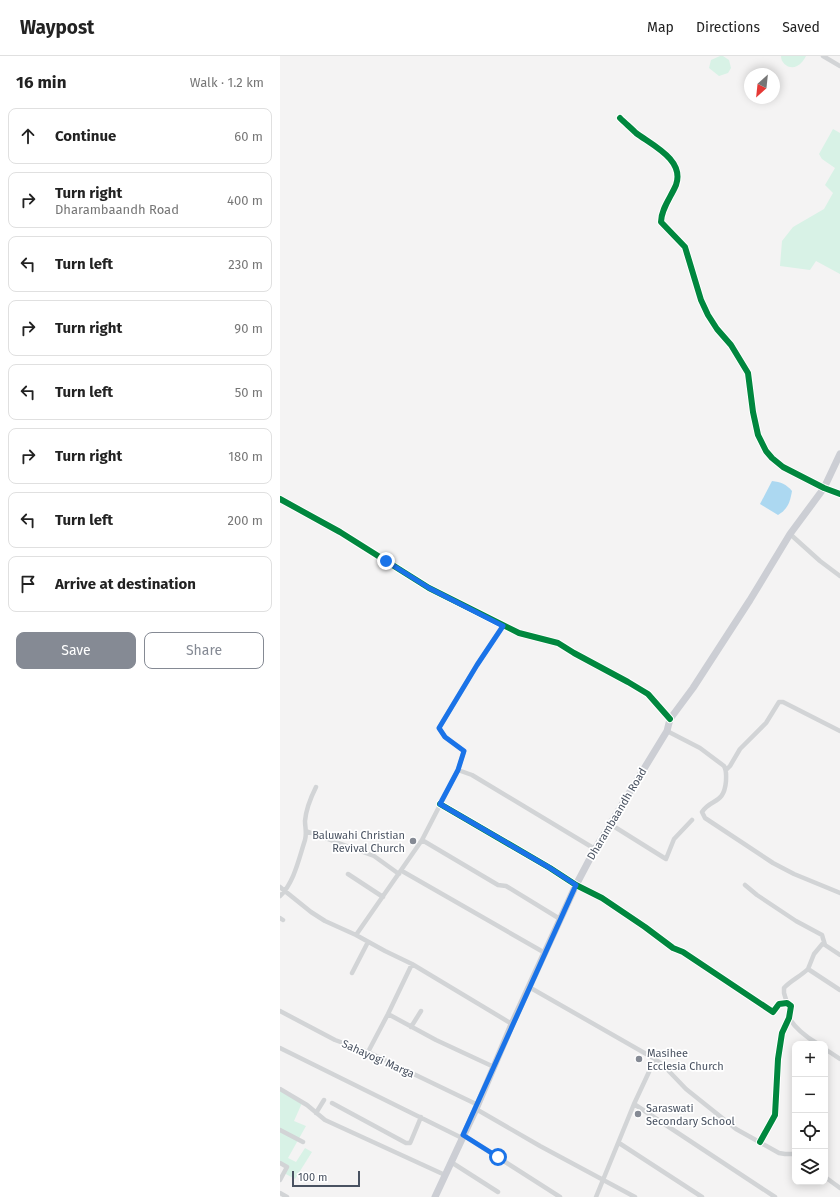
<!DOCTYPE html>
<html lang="en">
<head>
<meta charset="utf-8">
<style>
	:root { --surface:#fff; --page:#f6f6f6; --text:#222; --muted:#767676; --line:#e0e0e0; --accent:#858a94 }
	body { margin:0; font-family:"Fira Sans",sans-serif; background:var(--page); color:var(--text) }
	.controls { position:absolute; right:12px; bottom:12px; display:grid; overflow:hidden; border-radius:8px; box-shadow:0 2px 10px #0003 }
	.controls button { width:36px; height:36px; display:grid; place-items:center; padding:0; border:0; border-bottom:1px solid var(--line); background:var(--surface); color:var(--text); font:20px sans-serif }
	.compass { position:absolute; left:464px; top:12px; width:36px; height:36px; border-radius:50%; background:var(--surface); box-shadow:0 2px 10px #0003; rotate:207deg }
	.scale { position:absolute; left:12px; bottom:10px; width:68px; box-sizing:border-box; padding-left:4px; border:2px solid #495261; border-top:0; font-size:11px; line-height:14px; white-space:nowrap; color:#495261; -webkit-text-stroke:3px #fff; paint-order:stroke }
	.stop { position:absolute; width:12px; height:12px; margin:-9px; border:3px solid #1a73e8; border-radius:50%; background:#fff }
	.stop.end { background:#1a73e8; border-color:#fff; box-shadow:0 1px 4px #0008 }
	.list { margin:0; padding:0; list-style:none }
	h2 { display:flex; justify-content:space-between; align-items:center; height:52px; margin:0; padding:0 16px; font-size:17px }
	h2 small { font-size:13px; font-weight:400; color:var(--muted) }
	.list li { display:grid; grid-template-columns:26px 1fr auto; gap:12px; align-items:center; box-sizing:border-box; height:56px; margin:0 8px 8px; padding:0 8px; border:1px solid var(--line); border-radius:8px }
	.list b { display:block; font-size:15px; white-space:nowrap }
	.list p { margin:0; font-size:13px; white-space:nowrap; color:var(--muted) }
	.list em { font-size:13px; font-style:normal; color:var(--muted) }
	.actions { display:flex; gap:8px; padding:12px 16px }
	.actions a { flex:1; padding:9px 0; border:1px solid var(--accent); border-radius:8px; text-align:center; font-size:14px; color:var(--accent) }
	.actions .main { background:var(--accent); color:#fff }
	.icon { flex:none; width:22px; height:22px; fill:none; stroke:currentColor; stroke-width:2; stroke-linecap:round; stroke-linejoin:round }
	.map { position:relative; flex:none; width:560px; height:1141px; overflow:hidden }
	header { display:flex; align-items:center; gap:24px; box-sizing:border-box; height:56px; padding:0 20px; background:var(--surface); border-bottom:1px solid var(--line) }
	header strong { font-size:19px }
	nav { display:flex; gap:22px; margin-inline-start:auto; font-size:14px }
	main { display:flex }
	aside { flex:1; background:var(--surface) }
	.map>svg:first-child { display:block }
	.green { fill:#d8f2e6 }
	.water { fill:#acd8f1 }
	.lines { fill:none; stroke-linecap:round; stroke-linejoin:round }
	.minor { stroke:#d2d4d6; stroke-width:4.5 }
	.primary { stroke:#ccced4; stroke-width:7 }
	.cycleway-casing { stroke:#fff; stroke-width:8 }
	.cycleway { stroke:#00873e; stroke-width:6 }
	.route { stroke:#1a73e8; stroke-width:5 }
	.poi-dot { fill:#858a94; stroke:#fff; stroke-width:1.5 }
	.labels { text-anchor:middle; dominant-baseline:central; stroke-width:3.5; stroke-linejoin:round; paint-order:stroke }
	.street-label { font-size:11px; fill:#495261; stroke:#fff }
	.poi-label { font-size:11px; fill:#495261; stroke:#fff; text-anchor:start }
</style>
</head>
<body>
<header>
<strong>Waypost</strong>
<nav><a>Map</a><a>Directions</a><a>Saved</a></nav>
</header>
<main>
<aside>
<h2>16 min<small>Walk · 1.2 km</small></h2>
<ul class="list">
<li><svg class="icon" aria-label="ahead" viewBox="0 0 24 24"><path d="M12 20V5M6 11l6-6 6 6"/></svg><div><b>Continue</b></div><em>60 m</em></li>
<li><svg class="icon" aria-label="right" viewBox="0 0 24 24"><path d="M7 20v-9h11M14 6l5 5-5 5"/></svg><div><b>Turn right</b><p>Dharambaandh Road</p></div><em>400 m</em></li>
<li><svg class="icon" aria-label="left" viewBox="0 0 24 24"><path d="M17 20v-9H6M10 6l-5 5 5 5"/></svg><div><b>Turn left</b></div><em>230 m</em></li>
<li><svg class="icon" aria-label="right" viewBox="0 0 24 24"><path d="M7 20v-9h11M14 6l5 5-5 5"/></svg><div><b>Turn right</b></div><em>90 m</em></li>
<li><svg class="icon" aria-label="left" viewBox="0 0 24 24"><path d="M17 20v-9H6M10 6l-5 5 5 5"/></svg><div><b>Turn left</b></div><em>50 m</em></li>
<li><svg class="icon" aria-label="right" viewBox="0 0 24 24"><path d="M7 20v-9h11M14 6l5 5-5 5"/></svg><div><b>Turn right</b></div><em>180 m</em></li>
<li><svg class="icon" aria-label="left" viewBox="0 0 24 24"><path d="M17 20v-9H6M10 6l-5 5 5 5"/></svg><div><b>Turn left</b></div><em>200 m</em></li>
<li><svg class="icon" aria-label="arrive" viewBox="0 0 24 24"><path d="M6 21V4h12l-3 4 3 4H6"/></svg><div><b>Arrive at destination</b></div></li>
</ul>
<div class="actions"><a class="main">Save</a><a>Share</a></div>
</aside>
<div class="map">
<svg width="560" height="1141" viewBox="0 0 560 1141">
	<rect width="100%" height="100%" fill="#f4f3f3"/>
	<path class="green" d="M440,0H443L449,4L451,12L448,17L439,20L429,12L431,4Z
		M501,0H526C524,4 521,8 517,10C510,14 501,8 501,0Z
		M553,73L560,77V218L536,205L530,214L500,210L502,185L513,171L544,153L553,137L545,129L555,112L542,103L539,98Z
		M0,1035L22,1047L14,1065L26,1070L8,1102L16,1106L25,1092L32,1096L15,1123L4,1117L7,1111L0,1107Z"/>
	<path class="water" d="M492,425C501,426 506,428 512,435C510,446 508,453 498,459L480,448Z"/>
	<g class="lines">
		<path class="minor" d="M543,0L560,10
			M340,62C345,67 351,72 356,77C372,89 405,104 396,129C391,141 381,153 381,166L405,191L421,244L428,259L437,273L451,289L468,317L473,356L478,379L486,395L492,402L503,411L544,432L560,438
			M0,443L60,476L149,532L239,577L278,587L294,597L348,626L368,638L390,663
			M510,478L540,505L560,520
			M387,675L420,692L444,710C447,715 446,720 446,725C444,749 431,742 422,756L425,762L493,807L514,818L560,837
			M178,714L192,719L315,793
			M446,714L450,710L460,693L486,667L499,646H503L560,675
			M160,748L270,812L296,829L322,842L365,871L393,892L403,896L493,956L499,948L507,947L511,950L509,962L502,977L498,1003L495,1059L480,1086
			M330,768L386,803L394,783L412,764
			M26,775L94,800L119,818
			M142,784L218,829L226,830L280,863
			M122,815L265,897
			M68,818L103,841
			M465,829L477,839L516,865L542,879L545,889L560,899
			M0,831L31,856L45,865L76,879L105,895L132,908L232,968
			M0,840C14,827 19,802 25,784C27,777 25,771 25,765C26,753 31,741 36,731
			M0,862L3,864
			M76,879L142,784L178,714L184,695L165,681L159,672L197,609L223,570
			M544,886L534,898L528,913L560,934
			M72,917L88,886
			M249,931L375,1003L383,1009L406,1033L456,1073L499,1097L505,1098H515
			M507,947L504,937V932C510,925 521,920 528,913
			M0,955L55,984L88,996L198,1049
			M108,958L156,984L214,1011
			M509,962C516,973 526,981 538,988
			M131,971L141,955
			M0,992L182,1082
			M545,993L560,1003
			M88,996L108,958L132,908
			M0,1033L27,1049L45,1064L165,1119
			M52,1047L126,1087H130L131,1085L141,1061
			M354,1048L495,1141
			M196,1053L260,1090L355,1141
			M36,1057L44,1044
			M0,1074L23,1086
			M183,1079L280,1141
			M339,1087L422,1141
			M171,1106L218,1136
			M0,1107L7,1111L0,1124
			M545,1121L560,1132
			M0,1137L7,1141
			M316,1141L354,1048L375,1003"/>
		<path class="primary" d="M155,1141L196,1053L232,968L296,829L315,793L387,675L390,663L413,632L470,544L510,478L544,432L560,398"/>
		<defs>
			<path id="cycleway" d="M340,62C345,67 351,72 356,77C372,89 405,104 396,129C391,141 381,153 381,166L405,191L421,244L428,259L437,273L451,289L468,317L473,356L478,379L486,395L492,402L503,411L544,432L560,438
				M0,443L60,476L149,532L239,577L278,587L294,597L348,626L368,638L390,663
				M160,748L270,812L296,829L322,842L365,871L393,892L403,896L493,956L499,948L507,947L511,950L509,962L502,977L498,1003L495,1059L480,1086"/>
		</defs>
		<use href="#cycleway" class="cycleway-casing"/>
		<use href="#cycleway" class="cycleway"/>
	</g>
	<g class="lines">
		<path class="route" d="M106,505L149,532L223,570L197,609L159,672L165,681L184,695L178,714L160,748L270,812L296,829L183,1079L218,1101"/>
	</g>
	<g class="poi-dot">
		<circle cx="133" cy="785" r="4"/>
		<circle cx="359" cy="1003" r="4"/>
		<circle cx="358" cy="1058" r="4"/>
	</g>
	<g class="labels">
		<g class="street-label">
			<text transform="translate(337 758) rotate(-59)">Dharambaandh Road</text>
			<text transform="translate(98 1003) rotate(24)">Sahayogi Marga</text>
		</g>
		<g class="poi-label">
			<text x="125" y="779" text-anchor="end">Baluwahi Christian<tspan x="125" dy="13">Revival Church</tspan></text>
			<text x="367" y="997">Masihee<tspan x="367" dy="13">Ecclesia Church</tspan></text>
			<text x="366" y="1052">Saraswati<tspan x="366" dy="13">Secondary School</tspan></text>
		</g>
	</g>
</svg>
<div class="controls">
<button>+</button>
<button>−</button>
<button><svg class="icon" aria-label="locate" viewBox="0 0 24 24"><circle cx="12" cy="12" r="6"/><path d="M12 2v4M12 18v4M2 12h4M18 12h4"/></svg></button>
<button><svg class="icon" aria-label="layers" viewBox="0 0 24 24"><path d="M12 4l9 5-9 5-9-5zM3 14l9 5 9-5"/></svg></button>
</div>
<svg class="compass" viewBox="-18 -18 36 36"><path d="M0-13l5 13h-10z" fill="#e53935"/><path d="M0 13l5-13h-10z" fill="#767676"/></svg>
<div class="scale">100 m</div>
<div class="stop" style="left:218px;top:1101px"></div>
<div class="stop end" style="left:106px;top:505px"></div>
</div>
</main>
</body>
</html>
